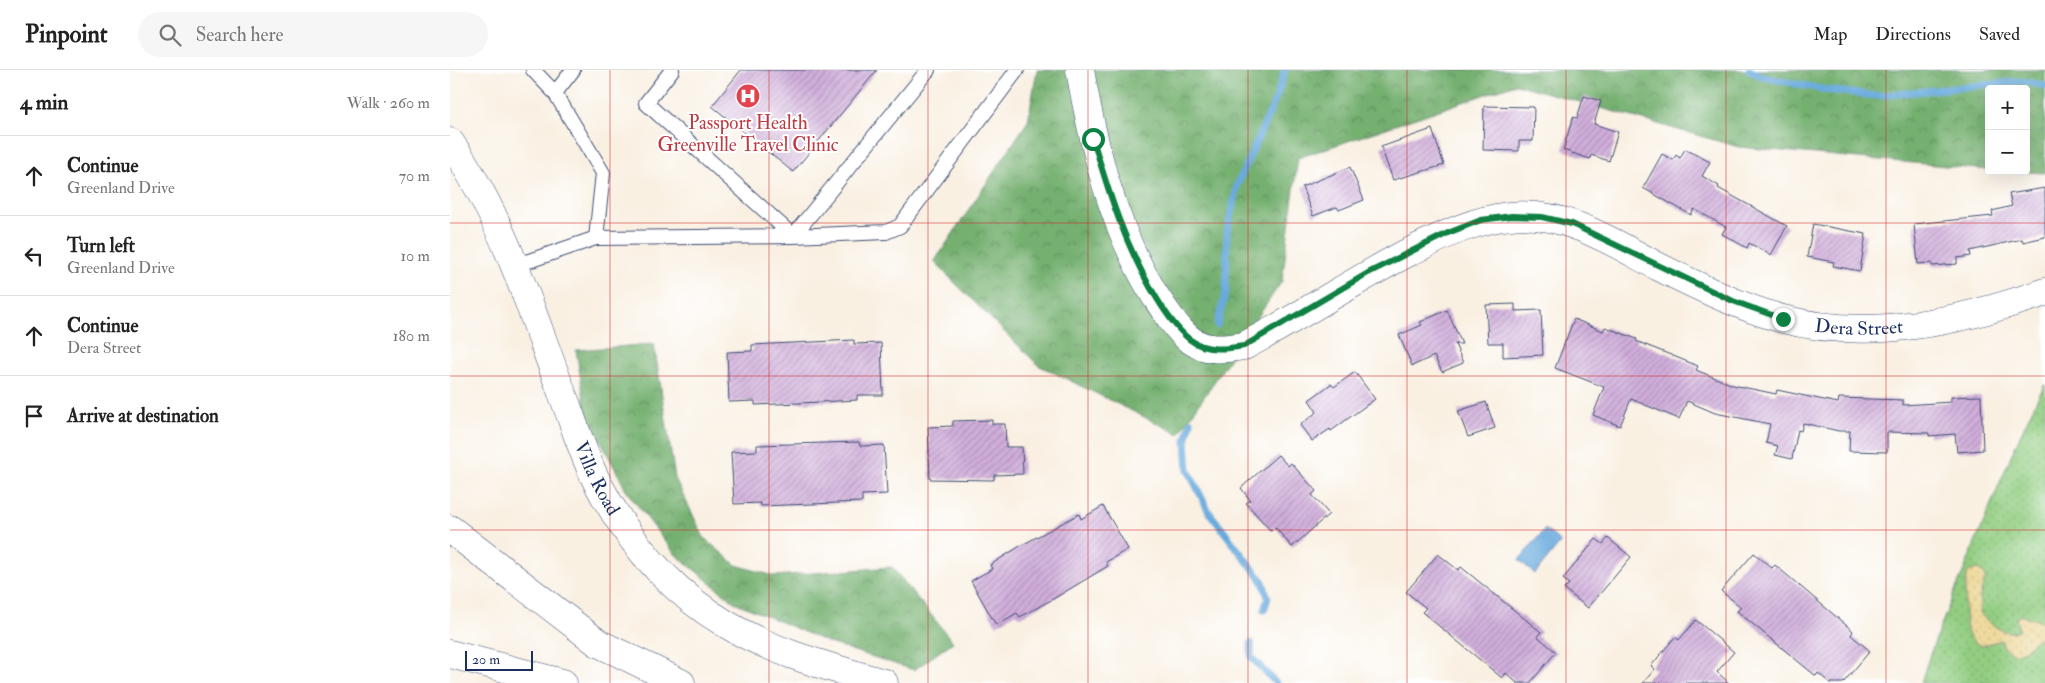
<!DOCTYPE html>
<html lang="en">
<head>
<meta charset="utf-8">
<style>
	:root { --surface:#fff; --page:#f6f6f6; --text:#222; --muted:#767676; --line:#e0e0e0 }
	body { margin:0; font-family:"IM FELL Double Pica",serif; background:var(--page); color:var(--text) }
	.controls { position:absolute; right:15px; top:15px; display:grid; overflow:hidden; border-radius:5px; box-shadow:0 5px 20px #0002 }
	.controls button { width:45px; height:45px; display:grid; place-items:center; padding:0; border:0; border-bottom:1px solid var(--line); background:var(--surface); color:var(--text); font:25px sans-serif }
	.scale { position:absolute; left:15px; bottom:12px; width:68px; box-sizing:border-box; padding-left:5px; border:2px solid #1b2f5e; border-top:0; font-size:14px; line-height:18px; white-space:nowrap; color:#1b2f5e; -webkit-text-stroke:4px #fff; paint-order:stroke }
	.stop { position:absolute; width:15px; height:15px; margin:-11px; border:4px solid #0b8043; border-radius:50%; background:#fff }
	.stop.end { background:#0b8043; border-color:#fff; box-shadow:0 1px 5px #0008 }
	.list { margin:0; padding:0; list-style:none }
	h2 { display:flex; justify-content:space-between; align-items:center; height:65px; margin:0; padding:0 20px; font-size:21px }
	h2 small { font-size:16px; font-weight:400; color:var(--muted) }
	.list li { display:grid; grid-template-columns:32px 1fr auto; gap:15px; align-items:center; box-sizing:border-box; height:80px; padding:0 20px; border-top:1px solid var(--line) }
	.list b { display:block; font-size:19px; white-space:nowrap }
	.list p { margin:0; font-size:16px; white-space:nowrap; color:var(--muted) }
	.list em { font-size:16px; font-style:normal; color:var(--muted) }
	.icon { flex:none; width:28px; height:28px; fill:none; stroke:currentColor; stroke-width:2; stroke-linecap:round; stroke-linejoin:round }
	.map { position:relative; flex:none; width:1595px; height:613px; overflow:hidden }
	header { display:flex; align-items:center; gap:30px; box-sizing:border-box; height:70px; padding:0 25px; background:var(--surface); border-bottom:1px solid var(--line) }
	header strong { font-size:24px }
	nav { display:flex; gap:28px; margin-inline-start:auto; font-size:18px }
	.search { width:350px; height:45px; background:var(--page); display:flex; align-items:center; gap:12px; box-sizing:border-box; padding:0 18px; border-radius:28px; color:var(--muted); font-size:19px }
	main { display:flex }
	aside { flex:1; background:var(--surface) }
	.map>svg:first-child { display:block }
	.grass { fill:url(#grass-dots); stroke:#567e70 }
	.forest { fill:url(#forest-crowns); stroke:#487066 }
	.sand { fill:url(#sand-dots); stroke:#84847e }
	.water { fill:#69aadd; stroke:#426c9e }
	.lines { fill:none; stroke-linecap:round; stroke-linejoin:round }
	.stream { stroke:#69aadd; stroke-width:7 }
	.building { fill:url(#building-hatch) }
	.service-casing { stroke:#3c4c72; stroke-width:16 }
	.minor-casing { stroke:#3c4c72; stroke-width:29 }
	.motorway-casing { stroke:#3c4c72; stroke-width:29 }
	.service { stroke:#fff; stroke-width:14 }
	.minor { stroke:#fff; stroke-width:28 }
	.motorway { stroke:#fff; stroke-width:28 }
	.route { stroke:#0b8043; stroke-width:6 }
	.grid { fill:none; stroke:#d62828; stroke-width:1; stroke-opacity:0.55 }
	.labels { text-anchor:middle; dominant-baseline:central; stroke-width:4; stroke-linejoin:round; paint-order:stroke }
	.health-label { font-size:19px; fill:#be3a42; stroke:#fff }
	.street-label { font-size:19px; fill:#1b2f5e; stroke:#fff }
</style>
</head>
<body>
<header>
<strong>Pinpoint</strong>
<div class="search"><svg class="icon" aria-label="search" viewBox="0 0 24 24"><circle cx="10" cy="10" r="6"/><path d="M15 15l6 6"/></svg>Search here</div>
<nav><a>Map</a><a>Directions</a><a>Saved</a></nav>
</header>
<main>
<aside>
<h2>4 min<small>Walk · 260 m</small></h2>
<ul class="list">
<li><svg class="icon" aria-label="ahead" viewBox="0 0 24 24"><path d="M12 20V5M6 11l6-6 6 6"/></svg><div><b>Continue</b><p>Greenland Drive</p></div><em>70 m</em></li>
<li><svg class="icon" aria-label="left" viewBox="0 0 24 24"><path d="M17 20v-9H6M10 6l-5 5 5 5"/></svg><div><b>Turn left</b><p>Greenland Drive</p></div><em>10 m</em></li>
<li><svg class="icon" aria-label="ahead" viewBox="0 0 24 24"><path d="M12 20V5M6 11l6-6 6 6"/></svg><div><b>Continue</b><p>Dera Street</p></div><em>180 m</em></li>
<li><svg class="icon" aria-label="arrive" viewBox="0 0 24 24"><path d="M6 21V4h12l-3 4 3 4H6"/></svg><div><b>Arrive at destination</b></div></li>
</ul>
</aside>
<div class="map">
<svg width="1595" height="613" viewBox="0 0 1595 613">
	<defs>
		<pattern id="grass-dots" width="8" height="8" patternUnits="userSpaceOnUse" patternTransform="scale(1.25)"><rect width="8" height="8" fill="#92cd81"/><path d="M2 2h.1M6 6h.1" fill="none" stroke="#7db072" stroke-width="1.8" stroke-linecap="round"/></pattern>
		<pattern id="forest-crowns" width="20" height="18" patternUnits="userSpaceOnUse" patternTransform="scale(1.25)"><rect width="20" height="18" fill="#75b06f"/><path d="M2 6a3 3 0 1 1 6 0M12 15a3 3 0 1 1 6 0" fill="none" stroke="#5f905e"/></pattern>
		<pattern id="sand-dots" width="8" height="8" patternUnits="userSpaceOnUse" patternTransform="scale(1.25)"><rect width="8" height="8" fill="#eeda9e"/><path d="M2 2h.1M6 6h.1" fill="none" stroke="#ccbb8a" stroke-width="1.8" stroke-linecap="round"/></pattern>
		<pattern id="building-hatch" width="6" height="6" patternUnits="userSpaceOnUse" patternTransform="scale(1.25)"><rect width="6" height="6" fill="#d1afdb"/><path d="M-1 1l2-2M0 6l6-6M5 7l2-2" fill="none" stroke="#a98fb5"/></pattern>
	</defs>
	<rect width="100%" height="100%" fill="#fff"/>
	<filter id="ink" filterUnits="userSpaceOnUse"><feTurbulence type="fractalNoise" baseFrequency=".02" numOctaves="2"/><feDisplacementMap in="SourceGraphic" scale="10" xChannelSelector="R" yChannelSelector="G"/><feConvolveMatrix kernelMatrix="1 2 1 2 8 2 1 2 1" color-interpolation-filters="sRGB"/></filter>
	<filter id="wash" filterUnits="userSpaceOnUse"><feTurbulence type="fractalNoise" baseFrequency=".0096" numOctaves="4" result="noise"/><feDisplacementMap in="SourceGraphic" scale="20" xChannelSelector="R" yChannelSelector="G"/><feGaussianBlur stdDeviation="1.12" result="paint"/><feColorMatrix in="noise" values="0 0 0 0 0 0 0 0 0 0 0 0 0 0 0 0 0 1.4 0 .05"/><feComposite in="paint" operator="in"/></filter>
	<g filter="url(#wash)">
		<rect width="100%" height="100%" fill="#f9f0e2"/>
		<path class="grass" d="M1595,314V613H1471C1484,567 1505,523 1523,478C1546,423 1567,367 1595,314Z"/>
		<path class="forest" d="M587,0H1595V103L1553,101H1576V19H1539V100L1289,77L1066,14L848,88L832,211L729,364L588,295L484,192L578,51Z
			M204,274L225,408L254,468L286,495L324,506L442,497L503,572L464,600L382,574L284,532L225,484L177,422L136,342L126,280Z"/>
		<path class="sand" d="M1527,499C1541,506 1533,512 1531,523C1529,530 1530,537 1530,544C1540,553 1555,568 1569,560L1566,548L1568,546C1578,545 1585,552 1595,551V569H1586L1576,579L1565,584L1555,579L1551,570L1532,576C1526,574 1521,570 1518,563C1514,552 1514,514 1518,502Z"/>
		<path class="water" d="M1095,459L1111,472L1085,504L1069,490Z"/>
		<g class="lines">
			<path class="stream" d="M1299,0L1313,7L1376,20L1426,26L1572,11L1595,16
				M767,255L776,222L777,163L787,115L826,28L835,0
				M741,352L736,371L738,400L759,442L813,512L818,528L814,540
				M801,573V587L826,613"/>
		</g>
		<g id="blocks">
			<path class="building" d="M291,0H427L343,102L262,36Z
				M1134,26L1151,31L1144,54L1168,62L1159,91L1141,85L1140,89L1113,80L1123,47L1127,48Z
				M1034,36L1084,37L1083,71H1069V81L1033,80Z
				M982,59L994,95L943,110L931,77Z
				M1235,79L1260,92L1252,106L1269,116L1268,118L1337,156L1321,185L1299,173L1297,178L1272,164L1276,157L1244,139L1241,145L1193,118L1212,84L1223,90L1226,85L1230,88Z
				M900,97L914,130L889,140L887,137L863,146L852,117Z
				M1595,118V167L1573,172L1572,169L1520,181L1521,186L1507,188V194L1482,196V193L1468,194L1464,154L1543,146L1542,141L1562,136L1559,124Z
				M1363,154L1416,164L1410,201L1383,196L1384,192L1357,187Z
				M1065,234V241L1091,240L1093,285L1053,287V273H1038L1036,235Z
				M997,240L1012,274H1005L1013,293L992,302L984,286L962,296L949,265L972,255L970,252Z
				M1124,249L1153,261L1155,257L1187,269L1186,271L1248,296L1246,300L1283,315L1326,324L1327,320L1388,333L1389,328L1453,330V335L1501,332V327L1531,326L1533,380L1507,382L1505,364L1479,366V363L1437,362V382L1399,381L1400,361H1389L1353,353L1351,361L1348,360L1342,389L1325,385L1328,376L1316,373L1320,354L1265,343L1237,331L1229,349L1181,329L1170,356L1143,345L1154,317L1105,298Z
				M404,270V274L431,273L433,325H407V330L370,332L305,335V331L279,332L277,282L302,281V275Z
				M905,302L925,329L881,361L880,359L862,371L850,355L867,342L859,330L881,314L884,317Z
				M1036,332L1045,358L1018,367L1008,341Z
				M542,350V354H555L556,377H572L573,404L544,405V410L480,409L478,357L503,356V351Z
				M409,372L410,376L434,375L437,424L412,425V432L311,436L310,433L284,434L281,382L307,381V375Z
				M828,385L838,396L841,393L866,421L862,425L879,444L842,477L825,457L821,461L796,433L800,430L791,418Z
				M653,436L678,479L656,492L658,496L603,529L570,547L567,543L546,555L521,511L542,499L540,495L572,475L629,444L631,449Z
				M1158,468L1181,487L1138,538L1114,519L1119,514L1113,509L1146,469L1153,474Z
				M1304,483L1322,498L1325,495L1403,561L1401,565L1420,581L1393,613H1380L1368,603L1366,606L1287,541L1291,537L1271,521Z
				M988,484L1008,500L1011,497L1091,562L1087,566L1106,582L1080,613H1067L1056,603L1052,608L972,542L976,538L956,522Z
				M1246,550L1284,582L1267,602L1279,613H1193L1205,599L1201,596L1225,567L1229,570Z"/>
		</g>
	</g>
	<g filter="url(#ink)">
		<use href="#blocks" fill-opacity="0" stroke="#3c4c72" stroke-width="1"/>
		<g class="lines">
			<defs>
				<path id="service" d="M83,0L105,23
					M123,0L105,23L153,103L146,168
					M222,0L196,33L343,166L436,162L450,156L567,0
					M64,196L146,168L343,166L478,0"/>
				<g id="minor">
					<path id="s1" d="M630,0C644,78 662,155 704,224C714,239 725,257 739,269C756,282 775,279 794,276C850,247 903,211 959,182C992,166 1023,150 1060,146C1114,140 1164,173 1209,197C1247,216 1292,238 1333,249C1420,272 1512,251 1595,222"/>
					<path id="s2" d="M0,72C53,147 80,238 112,323C124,353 133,385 148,414C178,471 220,521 276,554C324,583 380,597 434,613"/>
				</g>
				<path id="motorway" d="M0,459L148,573L231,613
					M0,584L113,613"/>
			</defs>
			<use href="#service" class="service-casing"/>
			<use href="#minor" class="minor-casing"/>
			<use href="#motorway" class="motorway-casing"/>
			<use href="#service" class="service"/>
			<use href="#minor" class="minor"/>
			<use href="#motorway" class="motorway"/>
		</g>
	</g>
	<g class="lines" filter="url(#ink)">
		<path class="route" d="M643,69C659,124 676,178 706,227C715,242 726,258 739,269C756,282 775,279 794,276L918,203L998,163L1031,150L1062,146L1092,147L1122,154L1283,231L1333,249"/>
	</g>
	<path class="grid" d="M160,0V613M319,0V613M478,0V613M638,0V613M798,0V613M957,0V613M1116,0V613M1276,0V613M1436,0V613M0,153H1595M0,306H1595M0,460H1595"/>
	<defs>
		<symbol id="hospital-disc" viewBox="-11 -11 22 22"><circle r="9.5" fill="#e0444e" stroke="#fff"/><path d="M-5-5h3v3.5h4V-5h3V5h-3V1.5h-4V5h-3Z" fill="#fff"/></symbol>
	</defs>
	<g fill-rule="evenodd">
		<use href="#hospital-disc" x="284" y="12" width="28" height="28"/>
	</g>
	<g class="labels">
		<g class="health-label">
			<text x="298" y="53">Passport Health<tspan x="298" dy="22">Greenville Travel Clinic</tspan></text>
		</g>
		<g class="street-label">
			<text stroke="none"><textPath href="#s1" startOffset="1021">Dera Street</textPath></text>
			<text stroke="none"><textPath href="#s2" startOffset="368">Villa Road</textPath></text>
		</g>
	</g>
</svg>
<div class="controls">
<button>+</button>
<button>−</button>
</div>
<div class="scale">20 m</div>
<div class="stop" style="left:643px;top:69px"></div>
<div class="stop end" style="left:1333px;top:249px"></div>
</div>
</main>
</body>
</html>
